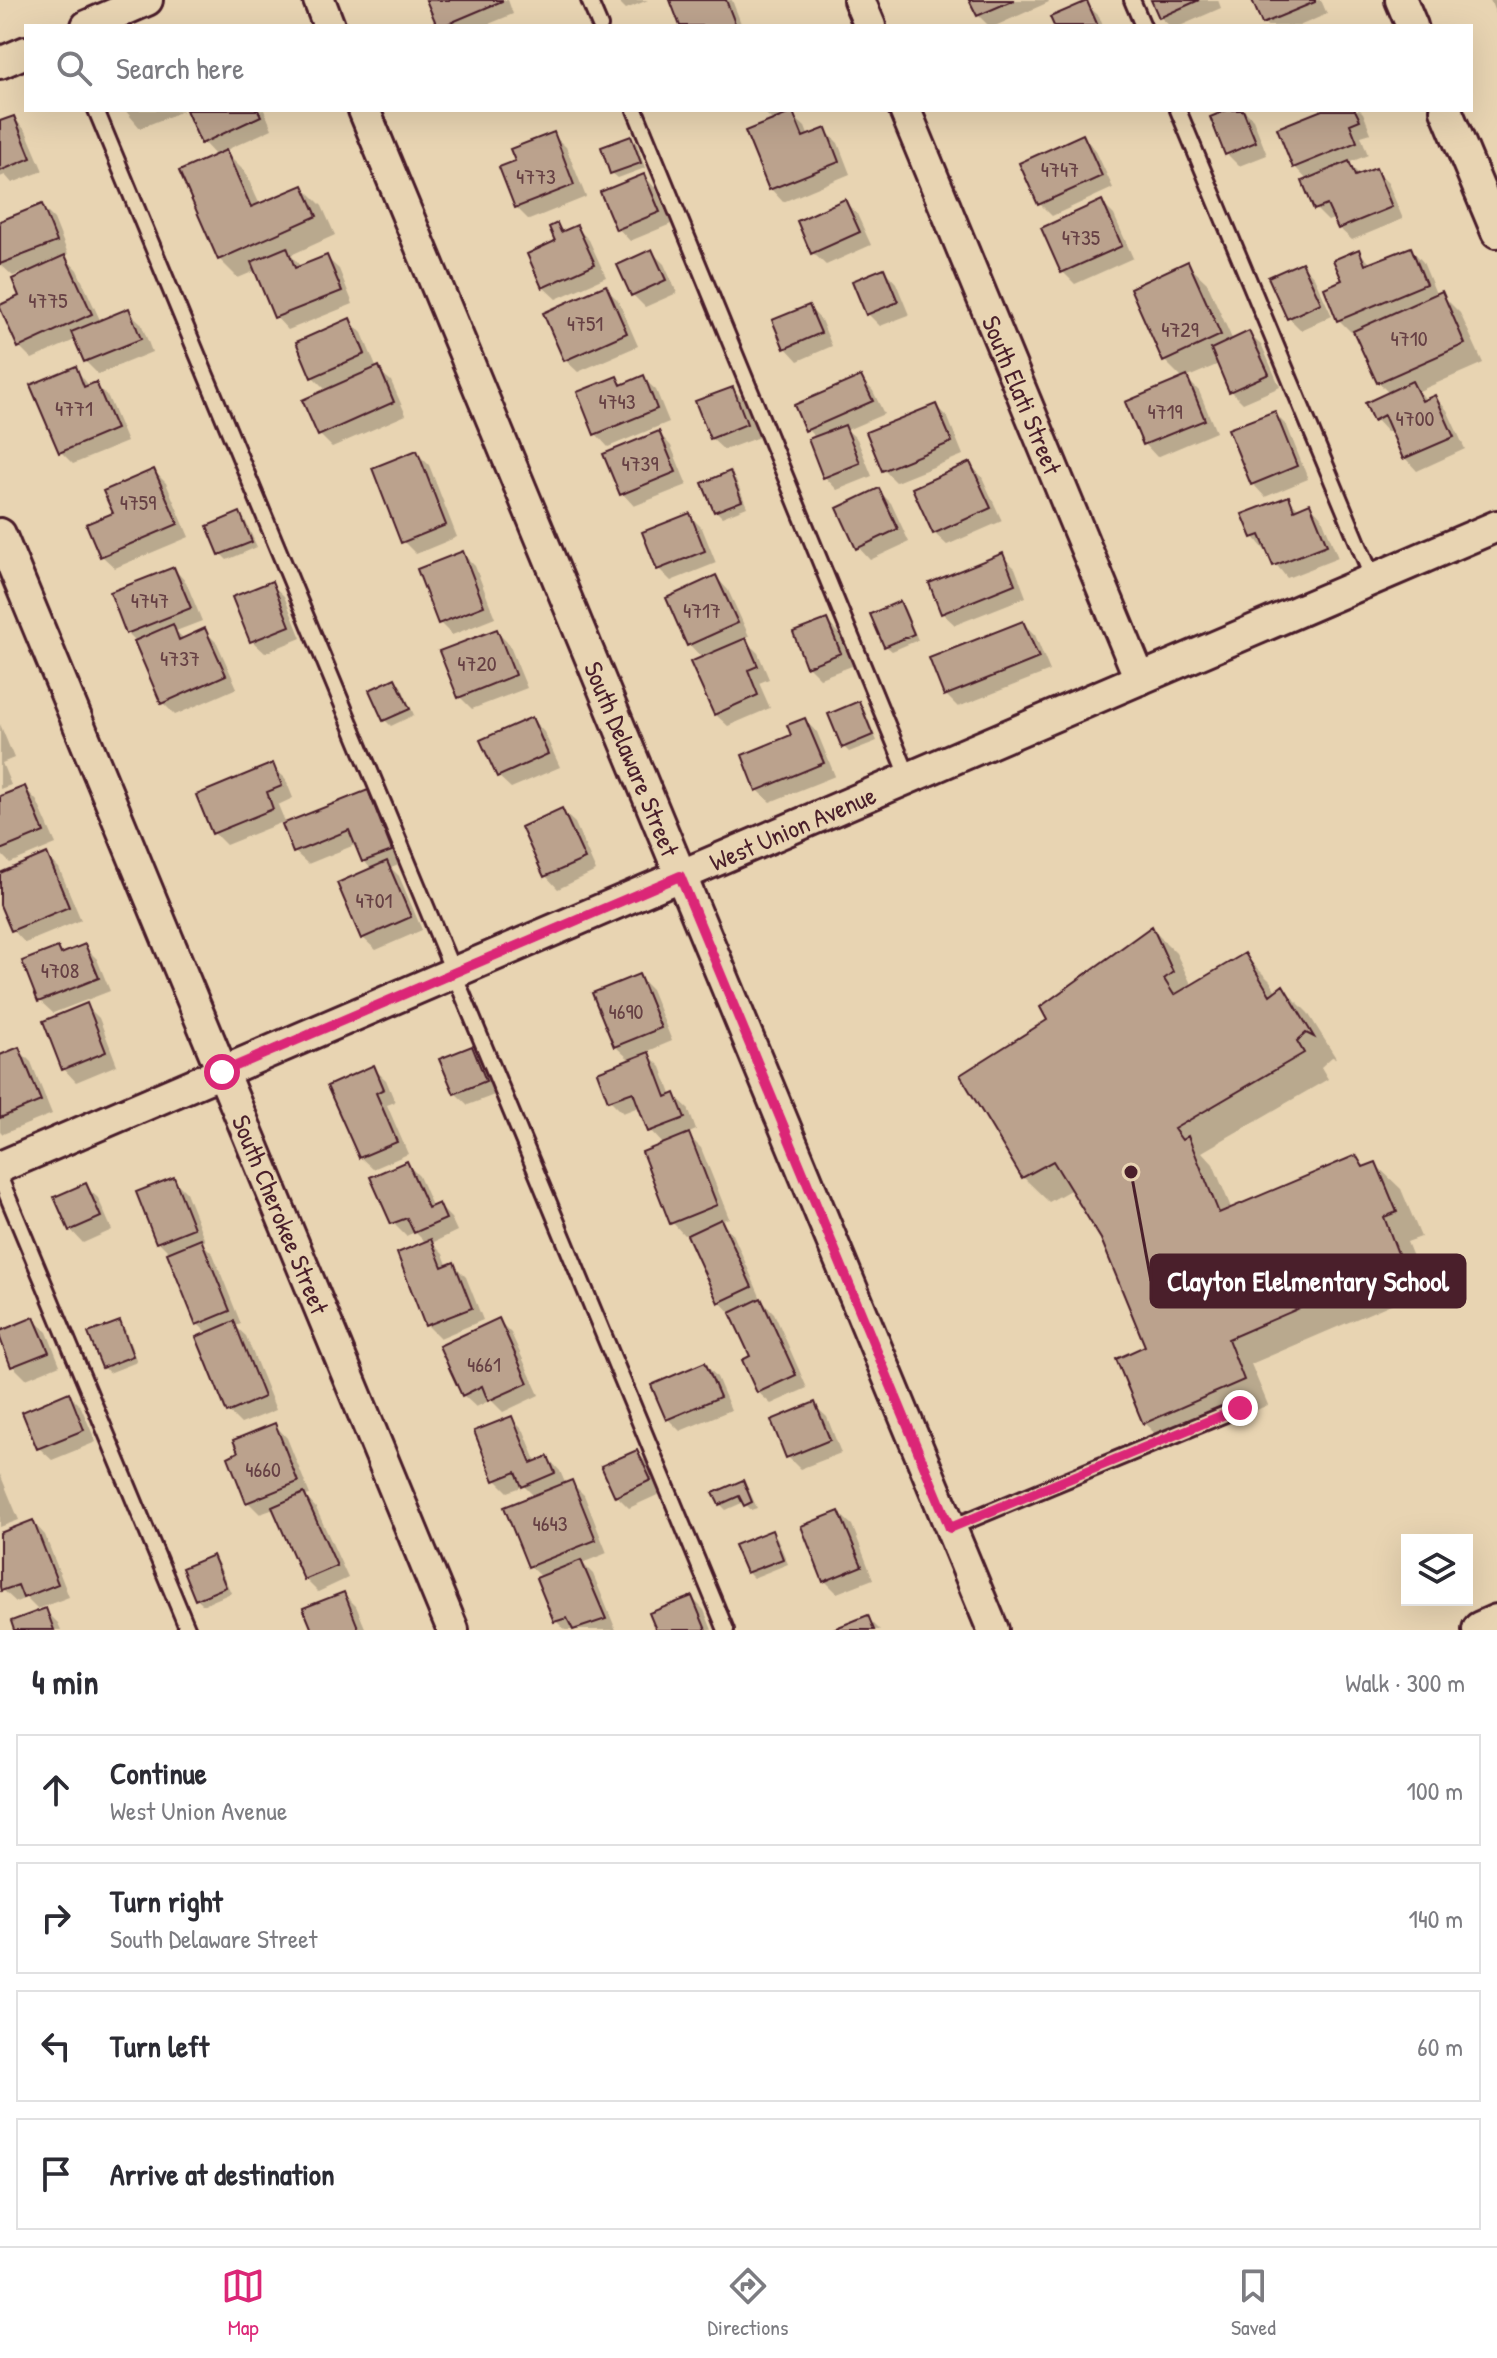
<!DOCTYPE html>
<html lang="en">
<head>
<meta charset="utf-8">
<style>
	:root { --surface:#fff; --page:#f2f2f3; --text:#2b2b33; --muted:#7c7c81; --line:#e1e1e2; --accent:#db2777 }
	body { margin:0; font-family:"Patrick Hand",sans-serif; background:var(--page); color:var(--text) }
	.controls { position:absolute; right:24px; bottom:24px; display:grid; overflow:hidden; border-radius:0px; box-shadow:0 8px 32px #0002 }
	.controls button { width:72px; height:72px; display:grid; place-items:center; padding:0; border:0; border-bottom:2px solid var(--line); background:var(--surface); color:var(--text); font:40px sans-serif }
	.stop { position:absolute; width:24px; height:24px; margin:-18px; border:6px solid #db2777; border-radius:50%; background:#fff }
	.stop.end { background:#db2777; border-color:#fff; box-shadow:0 2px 8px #0008 }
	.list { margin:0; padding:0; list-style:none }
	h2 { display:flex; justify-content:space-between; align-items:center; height:104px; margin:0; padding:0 32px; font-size:34px }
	h2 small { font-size:26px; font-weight:400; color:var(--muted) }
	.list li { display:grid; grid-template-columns:52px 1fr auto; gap:24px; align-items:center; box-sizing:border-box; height:112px; margin:0 16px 16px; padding:0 16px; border:2px solid var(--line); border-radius:0px }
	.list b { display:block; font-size:30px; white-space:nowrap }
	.list p { margin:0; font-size:26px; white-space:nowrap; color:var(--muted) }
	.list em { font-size:26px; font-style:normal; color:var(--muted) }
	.icon { flex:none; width:44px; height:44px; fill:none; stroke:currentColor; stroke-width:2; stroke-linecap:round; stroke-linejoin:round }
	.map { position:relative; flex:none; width:1497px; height:1630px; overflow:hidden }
	.search { position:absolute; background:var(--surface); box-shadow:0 8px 32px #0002; left:24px; right:24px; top:24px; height:88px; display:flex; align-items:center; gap:20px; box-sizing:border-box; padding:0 28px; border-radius:0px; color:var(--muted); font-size:30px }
	.sheet { height:616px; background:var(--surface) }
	nav { display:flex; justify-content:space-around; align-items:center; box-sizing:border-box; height:112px; border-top:2px solid var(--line); background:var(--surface); font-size:22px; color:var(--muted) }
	nav a { display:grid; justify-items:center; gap:4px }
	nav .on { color:var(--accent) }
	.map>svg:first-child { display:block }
	.shadow { fill:#0003 }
	.building { fill:#bba28d; stroke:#4a1f2b; stroke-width:2 }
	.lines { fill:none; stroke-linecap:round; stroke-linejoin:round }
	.service-casing { stroke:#4a1f2b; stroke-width:20 }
	.minor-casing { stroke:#4a1f2b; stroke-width:36 }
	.tertiary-casing { stroke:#4a1f2b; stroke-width:42 }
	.service { stroke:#e8d4b2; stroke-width:14 }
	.minor { stroke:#e8d4b2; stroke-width:30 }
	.tertiary { stroke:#e8d4b2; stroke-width:36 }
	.route { stroke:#db2777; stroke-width:10 }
	.labels { text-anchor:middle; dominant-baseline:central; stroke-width:8; stroke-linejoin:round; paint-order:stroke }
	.number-label { font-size:22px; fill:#664044 }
	.street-label { font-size:26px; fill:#4a1f2b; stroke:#e8d4b2 }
	.leader { fill:none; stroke:#4a1f2b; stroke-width:3 }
	.callout-dot { fill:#4a1f2b; stroke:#e8d4b2; stroke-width:3 }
	.callout { fill:#4a1f2b; stroke:#4a1f2b; stroke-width:3 }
	.callout-label { font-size:28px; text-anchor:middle; font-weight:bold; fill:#fff }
</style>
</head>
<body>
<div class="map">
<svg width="1497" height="1630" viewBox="0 0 1497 1630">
	<rect width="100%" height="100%" fill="#e8d4b2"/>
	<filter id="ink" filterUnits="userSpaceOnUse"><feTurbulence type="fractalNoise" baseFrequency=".0125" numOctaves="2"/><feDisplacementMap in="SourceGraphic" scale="16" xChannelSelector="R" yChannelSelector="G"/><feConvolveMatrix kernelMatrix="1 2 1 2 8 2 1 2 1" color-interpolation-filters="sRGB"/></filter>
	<g filter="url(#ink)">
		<path class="shadow" d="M428,0H508L513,14L484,26H439Z
			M617,0H648L626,9Z
			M676,0H732L742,26H682Z
			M971,0H1048L1049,2L995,26H989L978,15Z
			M1153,0H1218L1221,8L1180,26H1170L1160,17Z
			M1255,0H1321L1327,14L1299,26H1267Z
			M1490,0H1497V17Z
			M1086,4L1099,16L1103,26H1057Z
			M125,110H182L183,111L140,128Z
			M188,110H264L272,129L224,151L245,172L260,205L303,187L322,206L335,235L291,255L301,267L326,257L339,269L353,304L288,330L276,317L257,270L238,278L219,259L217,157L203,142Z
			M762,110H800L791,114L805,127L809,137L825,130L838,143L850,174L783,202L771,189L774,122Z
			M1232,110H1244L1253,119L1267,155L1239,166L1227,154Z
			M1327,110H1360L1363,113L1371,133L1361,136L1368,155L1348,163L1361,176L1375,170L1388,183L1403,219L1352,240L1339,228L1336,218L1328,221L1316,209L1308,181L1295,167Z
			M14,118L26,131L43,171L12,183L5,175L0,177V123Z
			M553,135L566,147L586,197L529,220L516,207L517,162Z
			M1083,137L1095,149L1113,188L1052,216L1040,204Z
			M631,138L637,144L645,168L618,178L612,173Z
			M644,176L656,189L671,224L630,241L618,228Z
			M844,201L857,214L871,245L826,265L813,253Z
			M1102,203L1114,215L1133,258L1075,284L1063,272Z
			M42,207L54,219L68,254L64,256L77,270L101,322L128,311L141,323L152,352L98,374L85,361L77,339L32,359L20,347L22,297L27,274L26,271L13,276L0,264V223Z
			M557,225L565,233L577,228L589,240L606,277L556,299L543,287L558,242Z
			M1411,249L1423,262L1437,296L1441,294L1460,313L1483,363L1419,391L1427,401L1435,397L1447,410L1465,449L1417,471L1405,458L1392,430L1387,432L1375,419L1390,394L1378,382L1355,331L1351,332L1339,320L1344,281L1359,252L1372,265Z
			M652,252L664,264L677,293L645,307L633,295Z
			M1187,264L1207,283L1233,341L1249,334L1262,346L1280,387L1243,403L1231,391L1219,364L1186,378L1199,391L1216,432L1157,457L1145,444L1128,403L1183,379L1165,361Z
			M1302,264L1314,277L1332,316L1301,330L1289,318Z
			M884,270L896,283L909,315L880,326L868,314Z
			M605,288L618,300L638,346L578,372L565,360Z
			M809,307L821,320L832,346L798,361L786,348Z
			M349,320L362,333L377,369L391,381L406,415L332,447L320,435L327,391L313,377Z
			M75,368L90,387L96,385L108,397L127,442L73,464L61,452Z
			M617,378L624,385L643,378L656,390L669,422L608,447L596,434Z
			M861,378L873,391L884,414L847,430L857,439L872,476L837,490L825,477L816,438L807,429Z
			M733,389L745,401L759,437L724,450L711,438Z
			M936,406L948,418L963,455L896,482L884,470Z
			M1274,413L1287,426L1308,479L1265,497L1253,484Z
			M659,433L671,446L687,485L634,506L622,493Z
			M417,453L429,465L457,537L416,554L403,541Z
			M970,464L982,477L1002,521L947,545L934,533Z
			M154,471L166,483L189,537L115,568L102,556L115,514Z
			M730,474L736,480L747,507L722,517L716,511Z
			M879,491L891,503L909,542L870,560L858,547Z
			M1288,498L1300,510L1310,505L1322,518L1338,558L1287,578L1254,537Z
			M239,514L245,520L257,547L227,560L221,554Z
			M690,516L702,528L716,563L671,581L659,569Z
			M462,553L475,566L495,618L452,635L440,623Z
			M1002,556L1015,568L1026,597L955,625L942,613Z
			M174,569L186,582L202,621L176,631L185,640L205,631L217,643L237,688L175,715L162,702L135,640L128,633Z
			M716,577L728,590L749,636L743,638L758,653L769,679L759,683L770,708L728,726L715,714L703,659L689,644Z
			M271,584L284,596L301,638L265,653L252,641Z
			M899,603L905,609L918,640L892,651L886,646Z
			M827,621L839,634L852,666L820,678L808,666Z
			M1023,623L1035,635L1050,671L958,707L945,694Z
			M496,631L509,644L527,688L472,709L460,697Z
			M395,680L401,686L414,715L391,726L385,720Z
			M858,704L864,709L877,741L849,752L844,747Z
			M532,719L544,732L560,767L511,788L498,776Z
			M804,720L817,732L835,776L770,802L758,790Z
			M0,724L14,758L2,763L11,785L0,789Z
			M272,766L285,778L293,798L278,805L286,824L367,792L380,805L404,863L391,868L399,876L422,930L376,950L363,938L372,870L364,861L357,844L308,864L295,852L283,822L226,845L214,833Z
			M25,788L37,801L56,844L10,863L0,853V798Z
			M562,811L575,823L596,871L558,889L546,876Z
			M46,855L59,868L81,920L25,943L13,930L0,900V875Z
			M1151,928L1176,953L1192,986L1245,956L1270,981L1277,993L1283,988L1308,1013L1336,1058L1332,1057L1321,1067L1328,1079L1202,1152L1213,1164L1232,1210L1356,1157L1366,1168L1375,1164L1401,1189L1421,1237L1407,1242L1426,1289L1251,1364L1268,1405L1170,1448L1144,1423L1147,1347L1103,1238L1072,1189L1049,1202L1023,1177L1049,1021Z
			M85,947L97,959L110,991L53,1013L40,1001L58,949L63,955Z
			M638,976L651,989L672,1041L646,1052L661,1067L672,1097L675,1096L688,1108L696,1130L687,1134L701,1148L729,1218L720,1221L733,1234L762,1301L774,1313L807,1388L771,1404L758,1392L753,1357L732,1315L720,1302L688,1233L684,1235L672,1222L664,1145L650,1130L641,1106L623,1113L610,1100L631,1061L615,1046Z
			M86,1005L99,1018L117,1065L76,1082L64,1069L45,1022Z
			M471,1049L484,1061L497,1094L468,1105L455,1093Z
			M19,1050L31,1062L52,1114L3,1134L0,1131V1057Z
			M373,1068L386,1080L395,1102L387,1105L408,1154L373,1169L360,1157Z
			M406,1163L419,1176L433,1208L438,1205L451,1218L457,1231L432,1243L443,1254L448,1267L454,1265L466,1277L483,1320L440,1338L427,1325L426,1243L415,1232L406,1236L393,1223Z
			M173,1179L186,1192L205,1241L201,1242L213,1254L241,1324L235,1326L246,1336L276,1410L241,1424L229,1412L208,1334L198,1324L170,1253L158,1241Z
			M85,1186L98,1198L112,1230L83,1243L71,1230Z
			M34,1320L47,1332L60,1365L26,1379L13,1366Z
			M499,1321L511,1333L539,1395L503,1412L491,1400L476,1407L463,1395Z
			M119,1324L125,1329L137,1362L109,1373L104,1367Z
			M705,1364L717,1377L731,1410L680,1431L668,1419Z
			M69,1395L81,1407L96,1442L52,1460L39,1448Z
			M814,1405L827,1417L841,1453L800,1469L788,1457Z
			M511,1418L524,1431L537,1463L548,1458L560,1471L566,1485L572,1483L584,1495L607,1553L582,1563L593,1574L616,1630H565L556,1621L542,1577L530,1566L535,1497L524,1486L508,1492L496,1480Z
			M275,1425L287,1438L310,1495L305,1496L316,1508L348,1578L318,1592L305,1579L274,1509L260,1514L248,1502Z
			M637,1452L649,1465L662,1493L629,1508L617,1496Z
			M0,1474L19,1520L0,1527Z
			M742,1483L748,1488L757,1508L751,1510L744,1502L726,1510L720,1504Z
			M839,1513L852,1525L873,1579L837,1593L825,1581Z
			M33,1522L45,1535L69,1597L37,1609L26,1598L16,1602L3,1590L0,1582V1535Z
			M771,1532L777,1538L788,1564L753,1578L747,1572Z
			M212,1557L218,1563L231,1593L203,1605L197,1599Z
			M344,1594L356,1606L366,1630H314Z
			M692,1598L704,1610L712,1630H659Z
			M45,1610L58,1623L61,1630H17Z
			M868,1618L880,1630H837Z"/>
		<path class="building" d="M426,0H502V1L443,26H437Z
			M670,0H726L736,26H680Z
			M969,0H1014L977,16Z
			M1151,0H1199L1159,18Z
			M1252,0H1315V2L1262,24Z
			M1087,1L1098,26H1054L1050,17Z
			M186,110H258L261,116L201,144Z
			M1227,110H1243L1256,142L1225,155L1210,117Z
			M1322,110H1355L1360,120L1350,124L1357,142L1293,168L1277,128Z
			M793,112L803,137L826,128L839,162L769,190L745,131Z
			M14,116L31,158L0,171V121Z
			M554,132L574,185L515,208L499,167L515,161L510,149Z
			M1083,134L1102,176L1038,205L1019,163Z
			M631,136L641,163L610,174L601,147Z
			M226,150L251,207L303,185L317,216L218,260L179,171Z
			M1349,161L1355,176L1376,168L1392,207L1338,229L1327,205L1314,210L1302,181Z
			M644,174L660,212L616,230L600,192Z
			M845,199L860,232L811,254L797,221Z
			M1102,200L1122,246L1061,273L1041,228Z
			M42,204L57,242L0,264V221Z
			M557,223L561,232L577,225L595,264L542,288L527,254L555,241L549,227Z
			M287,247L295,268L327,255L342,291L274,318L251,262Z
			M1411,247L1426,284L1337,321L1324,288L1342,280L1333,260L1359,249L1365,265Z
			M652,249L666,280L631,296L617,265Z
			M65,255L92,314L18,348L0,308V305L19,296L12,279Z
			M1188,261L1221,335L1163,362L1130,288Z
			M1302,262L1321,303L1287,319L1268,277Z
			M884,268L898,302L866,315L852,281Z
			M606,285L627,333L564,361L543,313Z
			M1442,291L1465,344L1377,383L1353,331Z
			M809,305L821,333L784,349L772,320Z
			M129,308L141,339L84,362L71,332Z
			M350,318L365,354L311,378L296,342Z
			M1249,331L1269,374L1229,392L1211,349Z
			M76,366L84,387L96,382L116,429L59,453L30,385Z
			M379,366L394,402L318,436L302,400Z
			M644,375L657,409L594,435L577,392L617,376L621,385Z
			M861,376L873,401L805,431L794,405Z
			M1187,376L1205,420L1143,445L1125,402Z
			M1412,381L1422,401L1435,395L1454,437L1403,459L1384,415L1373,421L1365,403Z
			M733,387L747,424L710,439L695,401Z
			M936,404L952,442L882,471L866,432Z
			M1275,411L1297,466L1251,485L1228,429Z
			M845,425L860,463L823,478L808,439Z
			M659,431L676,472L620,495L603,454Z
			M417,450L446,525L401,543L372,468Z
			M970,462L991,508L933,534L912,488Z
			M154,469L178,524L100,557L86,524L113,513L103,491Z
			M730,471L742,501L714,512L702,483Z
			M879,488L898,529L856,549L837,508Z
			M1289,496L1294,510L1310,503L1327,545L1273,566L1260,535L1252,538L1242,514Z
			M240,512L252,542L219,555L207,526Z
			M690,513L705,551L657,570L642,532Z
			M463,551L484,606L438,624L417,569Z
			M1003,553L1015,584L941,614L929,583Z
			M174,567L191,608L126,634L110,592Z
			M716,575L738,623L687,646L666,598Z
			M272,581L290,626L250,642L232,597Z
			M900,601L914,634L884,647L870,614Z
			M827,619L841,653L806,667L793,632Z
			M1023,621L1039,658L944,696L929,658Z
			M173,624L179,640L205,628L226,675L161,704L134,641Z
			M497,629L515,675L458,698L439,651Z
			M746,638L758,666L748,670L758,695L714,715L690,662Z
			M395,678L410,709L383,721L369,690Z
			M859,701L873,735L842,748L828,714Z
			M532,717L548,754L497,777L480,740Z
			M805,718L824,763L756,791L742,755L791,735L787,725Z
			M273,763L282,786L267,792L273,809L212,834L196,795Z
			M25,786L44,832L0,850V796Z
			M368,790L392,851L362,862L349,830L293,853L282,824Z
			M562,808L585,859L544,877L521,827Z
			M47,853L69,907L11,931L0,905V873Z
			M387,861L411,917L361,939L337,883Z
			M1152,926L1173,972L1164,979L1174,995L1245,953L1270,995L1283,985L1314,1037L1306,1033L1297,1041L1304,1053L1174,1129L1182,1140L1188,1136L1219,1213L1356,1155L1363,1167L1376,1162L1397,1212L1384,1217L1402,1264L1228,1339L1244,1380L1143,1424L1116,1359L1145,1346L1101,1239L1053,1161L1022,1178L960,1075L1047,1020L1040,1007Z
			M85,944L99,978L38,1002L22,961L58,947L61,954Z
			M639,974L661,1028L614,1047L592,993Z
			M87,1003L106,1052L62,1070L43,1021Z
			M472,1046L486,1081L454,1094L439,1059Z
			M19,1047L41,1101L0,1118V1055Z
			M649,1052L666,1097L675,1093L685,1118L648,1132L633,1092L608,1101L597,1072Z
			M374,1065L384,1089L376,1093L397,1142L359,1158L327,1086Z
			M689,1133L717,1205L670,1224L642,1152Z
			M407,1161L428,1208L439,1203L446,1219L414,1233L407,1218L391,1224L370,1177Z
			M174,1177L194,1228L156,1243L136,1192Z
			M86,1183L101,1217L69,1231L54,1197Z
			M721,1219L752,1287L718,1303L687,1235Z
			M201,1239L230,1311L196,1325L167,1253Z
			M431,1239L442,1267L454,1262L472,1308L425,1326L397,1253Z
			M761,1298L796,1375L757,1393L742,1360L750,1356L730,1313Z
			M34,1317L49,1352L11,1367L0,1338V1331Z
			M499,1318L528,1383L488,1401L482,1386L462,1396L439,1346Z
			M120,1321L133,1356L102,1368L88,1333Z
			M234,1321L264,1397L227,1413L196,1337Z
			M705,1362L720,1397L666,1420L651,1385Z
			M69,1392L84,1430L37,1449L22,1412Z
			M815,1402L830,1440L786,1458L771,1420Z
			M512,1416L531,1463L548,1456L555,1473L522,1487L516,1472L494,1481L474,1431Z
			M275,1423L298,1482L246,1503L228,1457L238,1452L233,1440Z
			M637,1450L651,1480L615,1497L601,1466Z
			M572,1480L596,1540L528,1567L504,1507Z
			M743,1480L752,1502L744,1506L739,1496L719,1505L713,1493Z
			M304,1493L337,1566L304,1580L272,1507Z
			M839,1511L862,1566L823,1582L801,1526Z
			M33,1520L58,1584L23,1598L18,1585L1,1591L0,1587V1533Z
			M772,1530L783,1559L746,1573L734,1545Z
			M213,1555L226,1587L195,1600L182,1568Z
			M581,1560L606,1619L573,1630L567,1618L554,1622L536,1578Z
			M344,1592L359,1630H312L303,1608Z
			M692,1596L706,1630H656L649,1613Z
			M46,1608L54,1630H14L11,1621Z
			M868,1615L874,1630H831Z"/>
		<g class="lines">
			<defs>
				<path id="service" d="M589,0L600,26
					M1132,0L1143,26
					M96,110L726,1630
					M635,110L909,778
					M1178,110L1373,579
					M0,1178L188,1630
					M950,1528L1240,1408"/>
				<g id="minor">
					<path d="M319,0L329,26"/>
					<path d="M859,0L870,26"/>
					<path d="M1401,0L1412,26"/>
					<path d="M87,26L147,0"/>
					<path d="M0,63L26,52"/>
					<path id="s1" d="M364,110L993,1630"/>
					<path id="s2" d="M905,110L1140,679"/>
					<path d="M1446,110L1497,232"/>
					<path id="s3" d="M0,534L453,1630"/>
					<path id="s4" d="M0,1167L1497,526"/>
				</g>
				<path id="tertiary" d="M1481,1630L1497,1623"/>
			</defs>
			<use href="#service" class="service-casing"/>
			<use href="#minor" class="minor-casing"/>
			<use href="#tertiary" class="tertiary-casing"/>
			<use href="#service" class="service"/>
			<use href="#minor" class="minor"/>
			<use href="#tertiary" class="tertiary"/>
		</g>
	</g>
	<g class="lines" filter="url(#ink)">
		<path class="route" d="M222,1072L680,876L950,1528L1240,1408"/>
	</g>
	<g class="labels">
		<g class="number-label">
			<text x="1060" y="169">4747</text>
			<text x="536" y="176">4773</text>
			<text x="1081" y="237">4735</text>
			<text x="48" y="300">4775</text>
			<text x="585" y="323">4751</text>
			<text x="1180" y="329">4729</text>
			<text x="1409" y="338">4710</text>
			<text x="617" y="401">4743</text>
			<text x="74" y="408">4771</text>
			<text x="1165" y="411">4719</text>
			<text x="1415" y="418">4700</text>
			<text x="640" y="463">4739</text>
			<text x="138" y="502">4759</text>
			<text x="150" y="600">4747</text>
			<text x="702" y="610">4717</text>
			<text x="180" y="658">4737</text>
			<text x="477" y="663">4720</text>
			<text x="374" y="900">4701</text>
			<text x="60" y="970">4708</text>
			<text x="626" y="1011">4690</text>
			<text x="484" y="1364">4661</text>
			<text x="263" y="1469">4660</text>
			<text x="550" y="1523">4643</text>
		</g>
		<g class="street-label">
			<text stroke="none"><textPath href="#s2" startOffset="308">South Elati Street</textPath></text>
			<text stroke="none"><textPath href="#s1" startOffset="702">South Delaware Street</textPath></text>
			<text stroke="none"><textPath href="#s4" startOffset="862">West Union Avenue</textPath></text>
			<text stroke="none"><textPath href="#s3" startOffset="736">South Cherokee Street</textPath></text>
		</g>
	</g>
	<path class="leader" d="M1131 1172L1151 1281"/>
	<circle class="callout-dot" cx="1131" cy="1172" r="8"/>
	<rect class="callout" x="1151" y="1255" width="314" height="52" rx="8"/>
	<g class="callout-label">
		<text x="1308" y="1291">Clayton Elelmentary School</text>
	</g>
</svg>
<div class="controls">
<button><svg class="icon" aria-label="layers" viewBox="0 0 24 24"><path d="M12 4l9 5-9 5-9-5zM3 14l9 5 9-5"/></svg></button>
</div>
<div class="stop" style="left:222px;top:1072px"></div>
<div class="stop end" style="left:1240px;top:1408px"></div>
<div class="search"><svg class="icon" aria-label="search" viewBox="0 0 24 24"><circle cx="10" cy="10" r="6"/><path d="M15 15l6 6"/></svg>Search here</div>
</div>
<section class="sheet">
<h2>4 min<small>Walk · 300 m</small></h2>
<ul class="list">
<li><svg class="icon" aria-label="ahead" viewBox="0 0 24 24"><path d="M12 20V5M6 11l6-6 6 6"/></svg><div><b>Continue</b><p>West Union Avenue</p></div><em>100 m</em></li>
<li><svg class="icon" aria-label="right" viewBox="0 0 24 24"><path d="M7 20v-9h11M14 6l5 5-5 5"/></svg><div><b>Turn right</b><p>South Delaware Street</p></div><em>140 m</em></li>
<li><svg class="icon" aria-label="left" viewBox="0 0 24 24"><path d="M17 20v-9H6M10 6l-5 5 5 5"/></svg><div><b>Turn left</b></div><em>60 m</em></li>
<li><svg class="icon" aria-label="arrive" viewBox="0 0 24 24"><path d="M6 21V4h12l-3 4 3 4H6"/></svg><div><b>Arrive at destination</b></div></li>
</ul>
</section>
<nav>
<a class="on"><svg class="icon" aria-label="map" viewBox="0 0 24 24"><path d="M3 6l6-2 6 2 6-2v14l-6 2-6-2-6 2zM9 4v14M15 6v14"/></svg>Map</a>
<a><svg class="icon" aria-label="directions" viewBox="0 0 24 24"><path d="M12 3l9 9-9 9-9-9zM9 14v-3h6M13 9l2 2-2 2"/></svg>Directions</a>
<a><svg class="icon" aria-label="saved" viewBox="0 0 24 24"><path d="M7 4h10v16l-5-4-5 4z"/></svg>Saved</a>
</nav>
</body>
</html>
